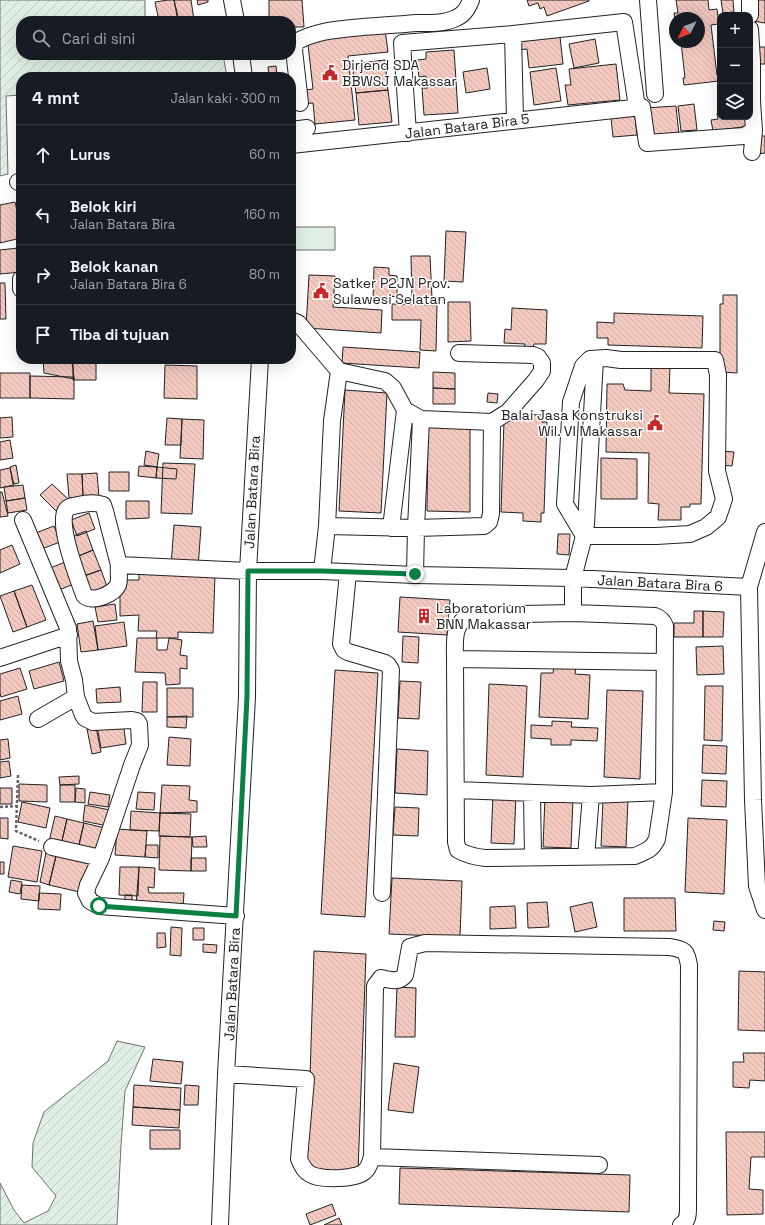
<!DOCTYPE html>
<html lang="id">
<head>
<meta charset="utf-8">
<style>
	:root { --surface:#171b24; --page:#242831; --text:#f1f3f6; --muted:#9ea1a6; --line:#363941 }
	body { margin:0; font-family:"Space Grotesk",sans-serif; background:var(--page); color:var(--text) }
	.controls { position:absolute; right:12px; top:12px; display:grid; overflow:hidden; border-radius:8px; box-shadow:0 4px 16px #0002 }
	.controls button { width:36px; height:36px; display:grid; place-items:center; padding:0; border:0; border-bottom:1px solid var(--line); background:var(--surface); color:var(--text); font:20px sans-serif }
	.compass { position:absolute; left:669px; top:12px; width:36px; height:36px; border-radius:50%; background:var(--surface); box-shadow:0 4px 16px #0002; rotate:228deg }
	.stop { position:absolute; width:12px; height:12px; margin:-9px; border:3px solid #0b8043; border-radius:50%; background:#fff }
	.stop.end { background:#0b8043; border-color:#fff; box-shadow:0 1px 4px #0008 }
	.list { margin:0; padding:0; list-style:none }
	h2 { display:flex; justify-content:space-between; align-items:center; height:52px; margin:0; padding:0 16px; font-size:17px }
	h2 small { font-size:13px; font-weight:400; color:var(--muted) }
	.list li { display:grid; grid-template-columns:26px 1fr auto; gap:12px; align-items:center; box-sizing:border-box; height:60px; padding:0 16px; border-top:1px solid var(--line) }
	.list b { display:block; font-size:15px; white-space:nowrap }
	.list p { margin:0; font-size:13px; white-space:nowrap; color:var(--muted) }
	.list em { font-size:13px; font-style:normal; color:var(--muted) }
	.icon { flex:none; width:22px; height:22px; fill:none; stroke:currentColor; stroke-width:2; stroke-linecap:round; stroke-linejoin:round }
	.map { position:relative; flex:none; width:765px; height:1225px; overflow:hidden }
	.search { position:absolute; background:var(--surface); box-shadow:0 4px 16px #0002; left:16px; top:16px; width:280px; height:44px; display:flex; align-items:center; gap:10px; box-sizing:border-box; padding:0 14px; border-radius:16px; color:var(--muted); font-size:15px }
	.panel { position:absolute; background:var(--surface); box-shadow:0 4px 16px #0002; left:16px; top:72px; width:280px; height:292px; border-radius:16px }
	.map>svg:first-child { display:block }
	.green { fill:#e0efe3; stroke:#6f6f6f }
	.garden { fill:url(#garden-furrows); stroke:#6f6f6f }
	.building { fill:url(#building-back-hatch); stroke:#222 }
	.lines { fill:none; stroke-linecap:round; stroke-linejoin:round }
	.minor-casing { stroke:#222; stroke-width:18 }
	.path { stroke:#646464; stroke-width:2.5; stroke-dasharray:3 2; stroke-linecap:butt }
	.minor { stroke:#fff; stroke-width:16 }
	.route { stroke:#0b8043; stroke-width:5 }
	.labels { text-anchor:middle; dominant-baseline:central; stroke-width:3; stroke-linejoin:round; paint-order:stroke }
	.poi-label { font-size:14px; fill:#222; stroke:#fff; text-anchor:start }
	.street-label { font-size:14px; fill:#222; stroke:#fff }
</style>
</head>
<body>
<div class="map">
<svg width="765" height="1225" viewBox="0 0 765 1225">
	<defs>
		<pattern id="garden-furrows" width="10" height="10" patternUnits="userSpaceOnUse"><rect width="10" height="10" fill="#e0efe3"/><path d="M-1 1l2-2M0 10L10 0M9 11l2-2" fill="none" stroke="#c0cdc2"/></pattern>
		<pattern id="building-back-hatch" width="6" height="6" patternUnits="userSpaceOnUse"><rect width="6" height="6" fill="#f3c9c0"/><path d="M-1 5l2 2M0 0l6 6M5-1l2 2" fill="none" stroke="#d0aca5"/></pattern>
	</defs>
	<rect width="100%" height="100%" fill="#fff"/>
	<path class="green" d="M291,227H335V250H291Z"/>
	<path class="garden" d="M0,0H145V21H21V55H223L227,77H21V95L6,96L8,174L0,176Z
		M117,1041L145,1047L125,1091L121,1145L117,1225H0V1183L14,1210L24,1223L48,1211L56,1196L32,1167L33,1143L44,1112L108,1061Z"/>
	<path class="building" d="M168,0H174L179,21H159L155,2Z
		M174,0H191L194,20L178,21Z
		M197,0H208V2L198,5Z
		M269,0H302L304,27H291V21H269Z
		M527,0H589V1L547,16L544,7L540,9L538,3L529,6Z
		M676,0H708L709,10L717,9L719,24L711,25L717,75H718L719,81L684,85L683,78H685L681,42H699V18H675V19L674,13H678Z
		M721,0H733L734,12L723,13Z
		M755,0H765V23L753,21Z
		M385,29L388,52L348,56L355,120L315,124L313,103L301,104L299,91L313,89L307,36Z
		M560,37L563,64L529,68L527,49L516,50L515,42Z
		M595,39L599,63L574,68L569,44Z
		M755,47H765V64H756Z
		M454,50L456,80L427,82L426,76L419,77L417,60L426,59V52Z
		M385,60L388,90L356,93L352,64Z
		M616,64L620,100L568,105L565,85H571L569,69Z
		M276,66L277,75L269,76L268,67Z
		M487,68L490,89L466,93L463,72Z
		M556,68L561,101L534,105L530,72Z
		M456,80L458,113L424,115L422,88H428L427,82Z
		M388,90L392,122L359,125L356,93Z
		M694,104L697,130L681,131L678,106Z
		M676,106L679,135L652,137L644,108Z
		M717,113H720V117H749L750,126L713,131L711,120L718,119Z
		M635,116L637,135L613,137L611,118Z
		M756,136H765V153L757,154Z
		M15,202L21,225V238L0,243V205Z
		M446,231L466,232L463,282L444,281Z
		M18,248L21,272L0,274V250Z
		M411,256H430L432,298L412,299Z
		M374,267L389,268V275L397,276V297L390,296V301L373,300Z
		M309,275L335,276L333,307L382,310L381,333L306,328Z
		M0,283H5L6,319H0Z
		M723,295H737V373L720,372V304H723Z
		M448,302H470L471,341L448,342Z
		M392,304L437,305L436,351L420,350L421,320H392Z
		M512,308L547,310L546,344H534L533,348H524L525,344L504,343L505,329L511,330Z
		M614,313L703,316L702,348L608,345V338H597V322L614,323Z
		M343,347L420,352L419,368L342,363Z
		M43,359H72L74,379L44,373Z
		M73,359H96V380H73Z
		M165,365L197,366V399L164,398Z
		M651,366L670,367L669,393L704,394L701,504H690V507H681V520H658L659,504L648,503L649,453L606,452L607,384H623L625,390L651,391Z
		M433,372L455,373V389L433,388Z
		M0,373H30V398H0Z
		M30,376L74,377V399L30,398Z
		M433,388L455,389V404H433Z
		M345,390L387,393L381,513L339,511Z
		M488,393L498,394L497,403L487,402Z
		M510,414L543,415L542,422H547L544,513H541V522L523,521V513L501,512L504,420Z
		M12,417L13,437L0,438V418Z
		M167,418L182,419L181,445H165Z
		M182,419L204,420L203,459L180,458Z
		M428,426L470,427V512L427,511Z
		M10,440L13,458L0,460V442Z
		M146,451L159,454L157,467L144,465Z
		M719,451L734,452L732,466L718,465Z
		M601,458L637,459V499H601Z
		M163,463L195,464L192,514L161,513Z
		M16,465L19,483L13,484L10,467Z
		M139,466L157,467L156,478L138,476Z
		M157,467L177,469L176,479L156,478Z
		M10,468L14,485L0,488V470Z
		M109,472H129V491H109Z
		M97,473L99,497H83L82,474Z
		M67,474H82L83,497L69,498Z
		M52,484L68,499L56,511L40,495Z
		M23,485L25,498L6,501L4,487Z
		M0,492H2L8,516L0,517Z
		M25,498L27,510L8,513L6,501Z
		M126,501H149V518L126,519Z
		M89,513L95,529L77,536L71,520Z
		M174,525L201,527L198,568L171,566Z
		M54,526L60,542L39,550L33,534Z
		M86,531L93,550L74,558L66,539Z
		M558,534H570L569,555L557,554Z
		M12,545L20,564L0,573V550Z
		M93,550L101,570L81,577L74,558Z
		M68,561L76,583L59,590L50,568Z
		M101,570L108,589L89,596L81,577Z
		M139,574L215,575L213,633L178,632V638H156L157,631H138L139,615L120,616V580H139Z
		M32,585L46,620L27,627L14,591Z
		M14,591L27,627L13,632L0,596Z
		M400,597L450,600L447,635L398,632Z
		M115,604L117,620L98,622L95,607Z
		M694,611H703V637H674V623H694Z
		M703,611L724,612L723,637H703Z
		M93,621L98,650L81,652L77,624Z
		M124,622L127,646L98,650L95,626Z
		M403,636L419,637L418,663L402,662Z
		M137,638H157V650H167L169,638L182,640L180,655L187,656V669L180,668V684L166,685L165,673L135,672Z
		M723,646L724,674L697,675L696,647Z
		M59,662L64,681L34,689L29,671Z
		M554,665L576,666L575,674L590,675L588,719L539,717L541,673H553Z
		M20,668L27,689L1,697L0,693V674Z
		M335,670L378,673L365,917L321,914Z
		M400,681L421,682L419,719L398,718Z
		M143,682H157V712H142Z
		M489,684L527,686L523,777L486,775Z
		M705,686H723L722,741L704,740Z
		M120,687L121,702L97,703L96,689Z
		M167,688H193V717H167Z
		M607,690L643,691L640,779L604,777Z
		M18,696L22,714L0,720V701Z
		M187,716L186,728L167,727V717Z
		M552,721L572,722L571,727L598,728L597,741L571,740V745H551V739L531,738V725L552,726Z
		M123,722L126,744L101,748L97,726Z
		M96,727L101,752L92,754L87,729Z
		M169,737L191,739L190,766L167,765Z
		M8,739L10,758L0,760V740Z
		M703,745L727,746L726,774L702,773Z
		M397,749L428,751L427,795L395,793Z
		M9,761L11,776L0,778V762Z
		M79,776V784L60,785L59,777Z
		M702,780L727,781L726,807L701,806Z
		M19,784L47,785V802L19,801Z
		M60,785H75V802H60Z
		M162,785L190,786L189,800L197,801V812L160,813Z
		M0,788H12V804H0Z
		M76,788L85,789V803L75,802Z
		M90,792L110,795L108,807L88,804Z
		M138,792L155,793L154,810L136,809Z
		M493,794L516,795L514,844L491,843Z
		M545,797L573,799L571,848L543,847Z
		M603,799L628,800L626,847L601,846Z
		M22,802L50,808L46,828L18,822Z
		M85,805L110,810L108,826L83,821Z
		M395,807L419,808L418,836L393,835Z
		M131,811L160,813L159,831L130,830Z
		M160,813L191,814L190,837L159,836Z
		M55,816L67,819L61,845L49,842Z
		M0,818H8V839L0,838Z
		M688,818L727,820L724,894L685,892Z
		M67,819L84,823L78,849L61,845Z
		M84,823L105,828L99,854L78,849Z
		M117,829L147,831L145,857L115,855Z
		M160,836L192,837L191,871L159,870Z
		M206,836L207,847H193L192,837Z
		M146,845H158V858L145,857Z
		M13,846L42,851L37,882L8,877Z
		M46,853L56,856L49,885L40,882Z
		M56,856L90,864L84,893L49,885Z
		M191,858H206V871H191Z
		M0,862H4V874H0Z
		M120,867H139L138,896L119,895Z
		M139,867L155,868L154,888L148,887L149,893H184L183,907L136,905Z
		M392,878L462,881L460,937L389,934Z
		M11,880L22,882L20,894L9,892Z
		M22,885L40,886L39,901L21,899Z
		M39,893L61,894L60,910L38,909Z
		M125,895H132V906H125Z
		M624,898H675L676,931H624Z
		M547,902L549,927L528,928L527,903Z
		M592,902L597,927L575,932L570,907Z
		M515,906L516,928L490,929V907Z
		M714,921L725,922L724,931L713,930Z
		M171,927L182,928L181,956L170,955Z
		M193,928H204V940H193Z
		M157,933H165L166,947L157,948Z
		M203,944L217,945L216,953L203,952Z
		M314,951L366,954L358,1172L307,1170Z
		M739,971L765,972V1031L738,1030Z
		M397,987L416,988L415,1037H395Z
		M743,1053H765V1081L750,1080L749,1088L733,1087V1062H744Z
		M153,1059L183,1062L181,1084L150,1081Z
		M394,1063L419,1067L413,1113L388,1110Z
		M134,1085L181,1088L180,1110L133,1107Z
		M185,1085L199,1086L198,1105H184Z
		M133,1107L180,1110L179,1128L132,1125Z
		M150,1130H180V1149H150Z
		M726,1132H765V1157H751L749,1189L763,1190V1214L727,1215Z
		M400,1168L630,1175L629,1212L399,1204Z
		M332,1204L336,1215L310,1225L306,1214Z
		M339,1218L342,1225H324Z"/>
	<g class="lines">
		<defs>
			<path id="minor" d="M232,0L236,21
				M648,0L655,94
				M750,15V0
				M750,29L752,61V101L754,130L752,152
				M291,50H294L300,103
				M294,50L296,42C314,32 332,30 352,28C374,26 395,25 416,23C429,23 444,24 456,18C464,15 468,8 471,0
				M241,55L244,77
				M515,120L513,34L624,22L637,107
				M291,130L307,128
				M408,133L402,43L513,34
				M291,145L642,107L647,143L744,136L754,130
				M18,182H21
				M21,279V289
				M291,320L298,323L339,371L385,381L393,388L405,410L421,419L492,422L508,412L536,380L542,371V363L538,357L533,355L459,353
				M421,419L416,528L484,526L489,522L491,514L492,422
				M23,520L68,628L69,661L74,680L76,697L83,715L85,718L93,722L132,720L137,721L139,724L140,745L132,765L101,858L88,885L86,893L90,901L99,906L236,916
				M327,526L416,528L415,575
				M391,528L405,410
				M119,565L105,511L103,505C95,502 86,503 78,505C75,506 69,506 67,509C55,520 79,581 84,595C91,604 114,594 118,585C120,579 118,571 119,565L248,571H322L415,575L573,578L749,587L753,800L757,886L765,910
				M322,571L327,526L332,421L339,371
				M348,573L341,644L344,650L348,652L385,663L388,665L391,670L382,893
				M749,587L765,532
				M573,613V578L584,536L565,504L571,402L583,366L590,359L606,358L621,360H715L718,375L717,471L724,499L718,517L706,527L690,534L656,536H584L586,524L595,359
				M573,613L655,616C660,618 663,620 665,626L664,792L657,839C652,850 646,851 635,856L485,858C475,857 467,855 458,850L456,842L455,659C455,641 452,623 471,615Z
				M0,658L69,635
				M455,659L664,662
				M38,719L76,697
				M456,790L591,795L664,792
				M532,793L533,857
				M52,847L101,858
				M586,857L591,795
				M226,1074L306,1079L299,1159C302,1165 304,1171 310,1174C319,1180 357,1180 365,1171C369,1168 370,1162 372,1157L599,1165
				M372,1157L375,986L381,978C390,980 399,983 405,975L410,947L425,943L670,947C685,950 686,950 689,965L688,1205C688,1212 689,1221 681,1225
				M220,1225L226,1074L247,697L248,571L260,359"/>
		</defs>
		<use href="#minor" class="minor-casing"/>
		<path class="path" d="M18,775L16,831L39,841
			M0,807L17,806"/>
		<use href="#minor" class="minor"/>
	</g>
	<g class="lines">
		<path class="route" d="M99,906L236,916L247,697L248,571H322L415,574"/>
	</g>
	<defs>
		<symbol id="civic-bare" viewBox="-9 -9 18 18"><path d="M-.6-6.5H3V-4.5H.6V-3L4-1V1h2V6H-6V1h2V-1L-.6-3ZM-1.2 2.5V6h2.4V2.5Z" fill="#c62828" stroke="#fff" stroke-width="2.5" paint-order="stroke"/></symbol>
		<symbol id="building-bare" viewBox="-9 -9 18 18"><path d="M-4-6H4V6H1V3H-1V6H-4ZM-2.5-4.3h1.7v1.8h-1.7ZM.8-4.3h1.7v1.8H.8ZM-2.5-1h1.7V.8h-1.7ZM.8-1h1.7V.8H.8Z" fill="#c62828" stroke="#fff" stroke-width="2.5" paint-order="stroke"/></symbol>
	</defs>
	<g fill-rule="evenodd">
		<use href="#civic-bare" x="319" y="62" width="22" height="22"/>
		<use href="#civic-bare" x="310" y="280" width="22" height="22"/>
		<use href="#civic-bare" x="644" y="412" width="22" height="22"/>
		<use href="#building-bare" x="413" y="605" width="22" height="22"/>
	</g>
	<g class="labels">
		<g class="poi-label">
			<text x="342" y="65">Dirjend SDA<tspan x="342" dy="16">BBWSJ Makassar</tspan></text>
			<text x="333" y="283">Satker P2JN Prov.<tspan x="333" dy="16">Sulawesi Selatan</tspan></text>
			<text x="643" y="415" text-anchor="end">Balai Jasa Konstruksi<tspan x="643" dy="16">Wil. VI Makassar</tspan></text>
			<text x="436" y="608">Laboratorium<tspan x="436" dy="16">BNN Makassar</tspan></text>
		</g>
		<g class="street-label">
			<text transform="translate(467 126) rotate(-7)">Jalan Batara Bira 5</text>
			<text transform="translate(252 492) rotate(-87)">Jalan Batara Bira</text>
			<text transform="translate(660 583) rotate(3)">Jalan Batara Bira 6</text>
			<text transform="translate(232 984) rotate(-87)">Jalan Batara Bira</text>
		</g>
	</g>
</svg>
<div class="controls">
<button>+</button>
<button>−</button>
<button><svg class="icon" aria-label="layers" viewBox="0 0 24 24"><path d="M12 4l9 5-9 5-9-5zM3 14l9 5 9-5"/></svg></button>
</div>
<svg class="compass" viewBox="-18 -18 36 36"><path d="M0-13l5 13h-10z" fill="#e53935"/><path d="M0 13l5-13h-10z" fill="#9ea1a6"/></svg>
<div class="stop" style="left:99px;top:906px"></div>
<div class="stop end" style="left:415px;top:574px"></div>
<div class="search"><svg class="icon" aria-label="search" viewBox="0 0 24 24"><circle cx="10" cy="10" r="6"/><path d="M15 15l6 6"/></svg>Cari di sini</div>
<section class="panel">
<h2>4 mnt<small>Jalan kaki · 300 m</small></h2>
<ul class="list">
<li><svg class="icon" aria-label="ahead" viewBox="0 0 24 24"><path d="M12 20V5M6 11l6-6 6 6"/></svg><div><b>Lurus</b></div><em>60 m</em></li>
<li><svg class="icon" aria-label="left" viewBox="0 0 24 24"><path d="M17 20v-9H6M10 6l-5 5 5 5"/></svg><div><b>Belok kiri</b><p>Jalan Batara Bira</p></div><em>160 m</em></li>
<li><svg class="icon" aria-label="right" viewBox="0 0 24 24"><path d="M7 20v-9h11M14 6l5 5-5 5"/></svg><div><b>Belok kanan</b><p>Jalan Batara Bira 6</p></div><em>80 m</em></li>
<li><svg class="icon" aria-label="arrive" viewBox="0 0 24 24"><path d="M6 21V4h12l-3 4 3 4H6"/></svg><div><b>Tiba di tujuan</b></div></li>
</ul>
</section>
</div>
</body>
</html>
